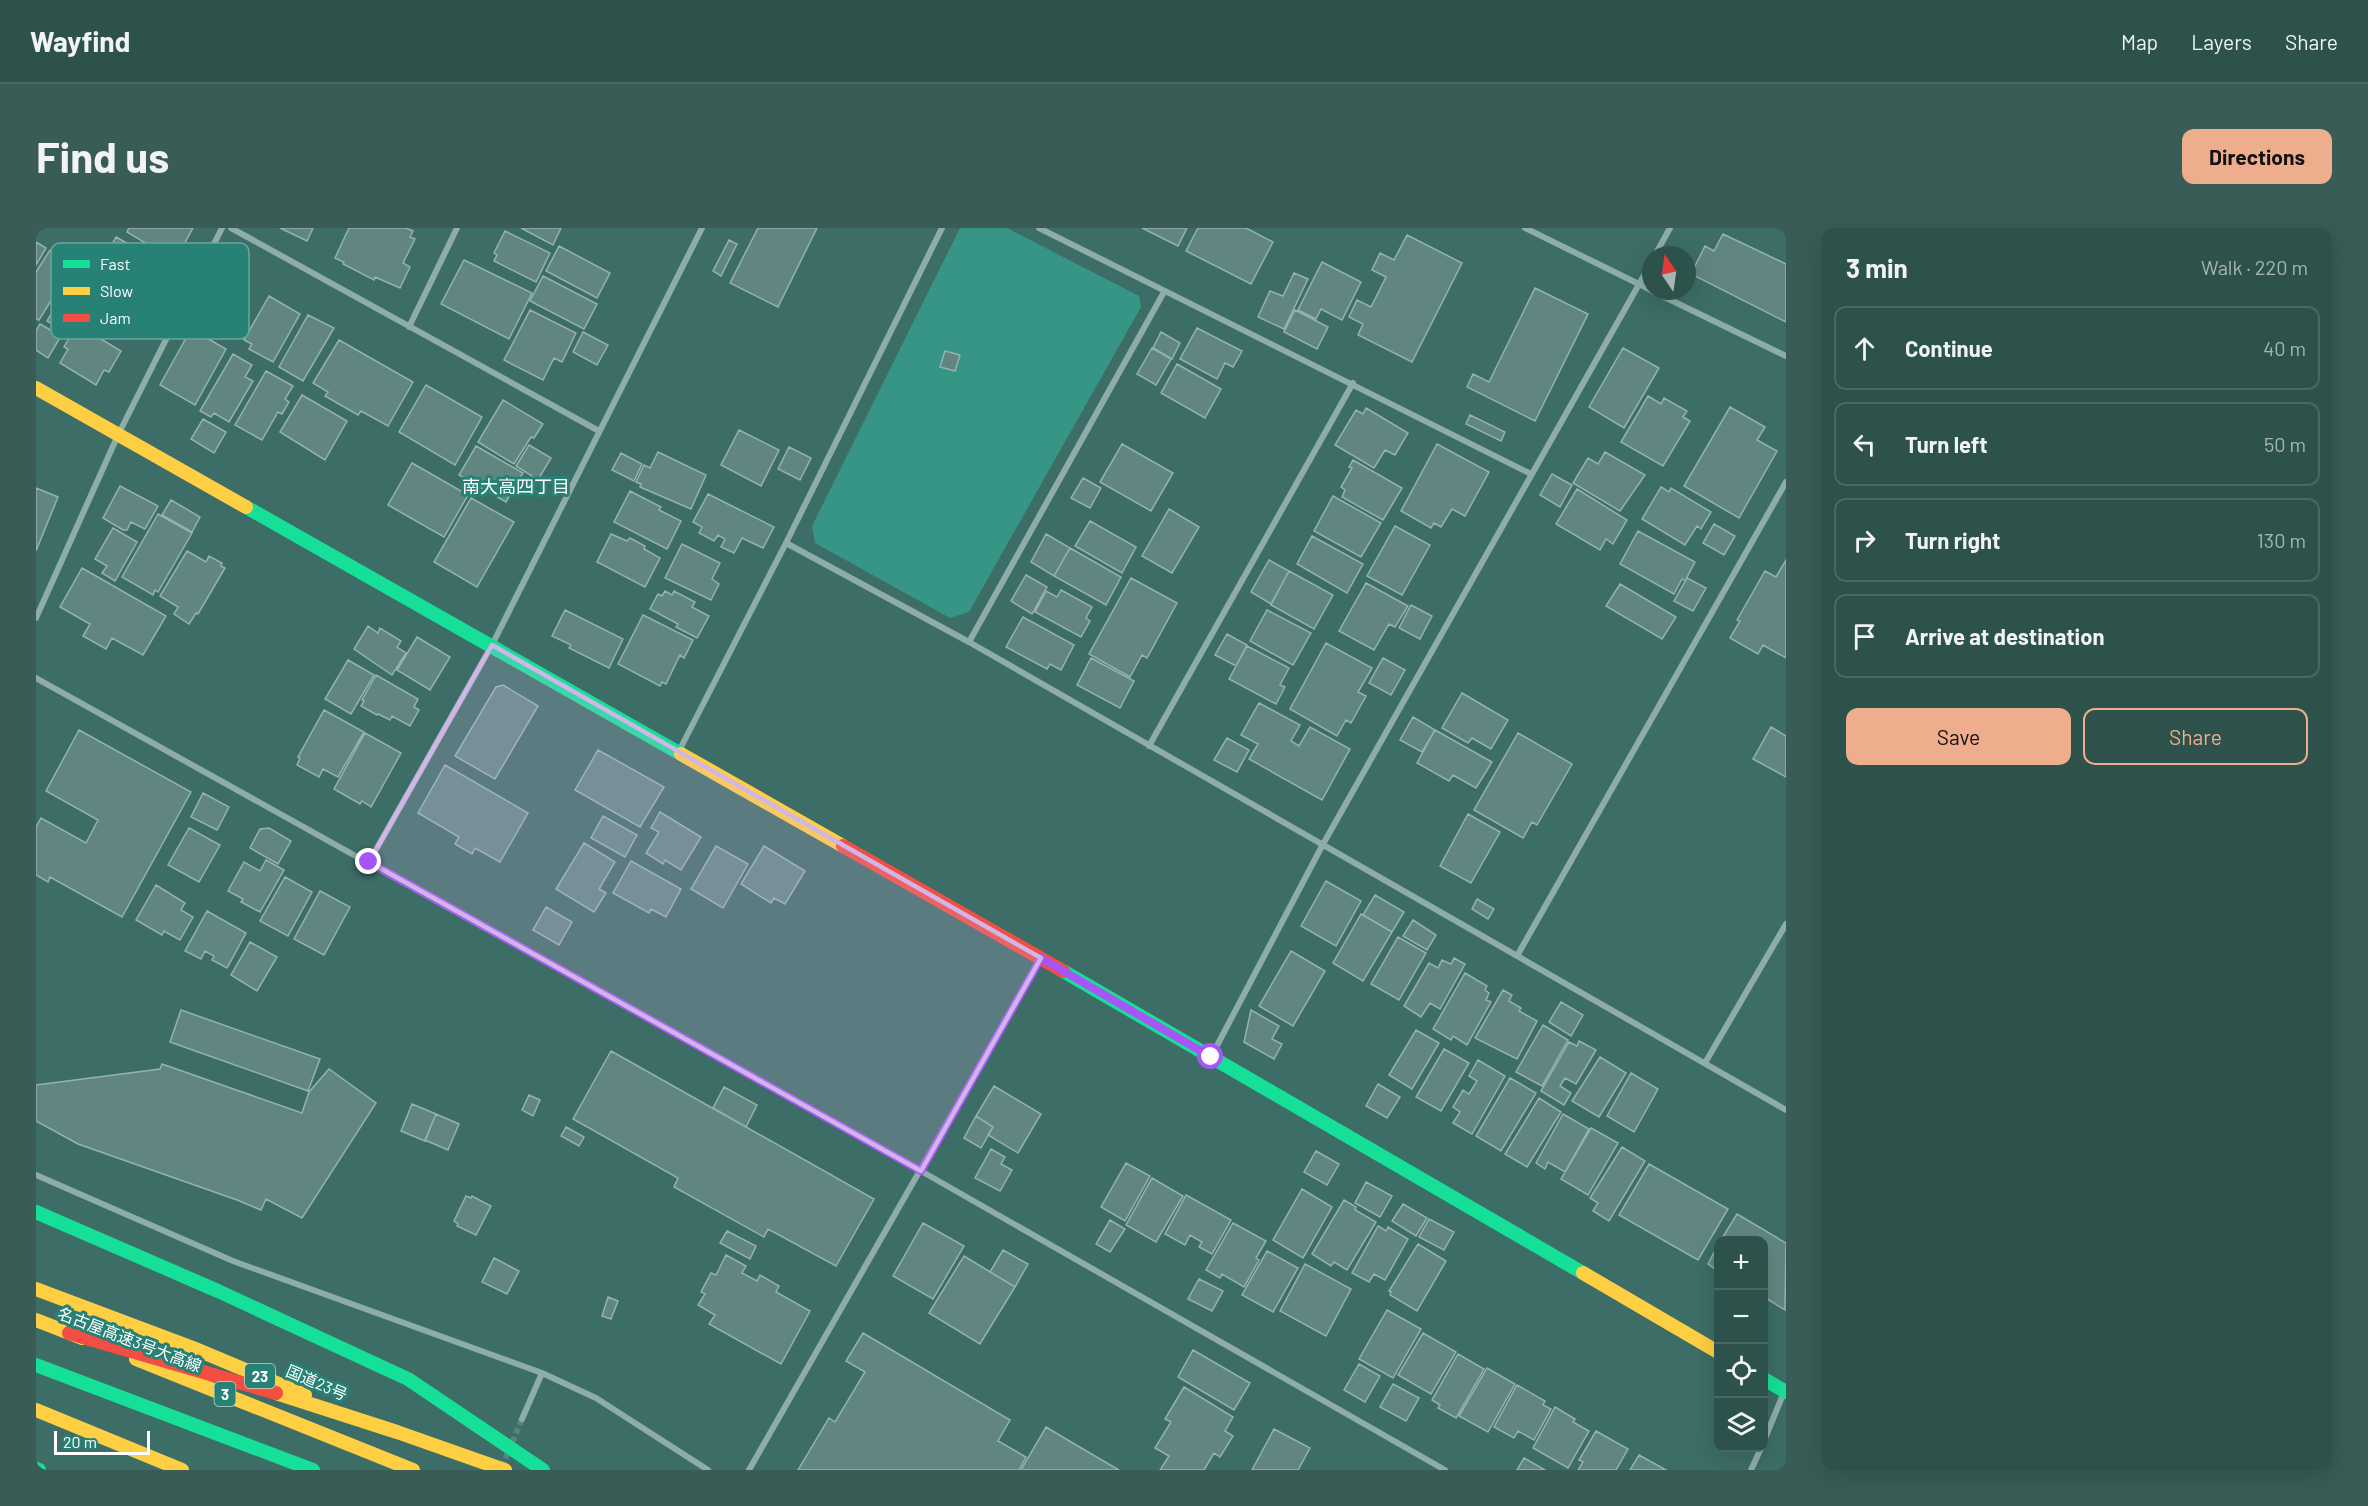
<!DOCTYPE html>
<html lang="en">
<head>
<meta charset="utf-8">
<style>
	:root { --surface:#2d524c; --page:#395c56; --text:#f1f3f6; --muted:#a7b6b5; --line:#486964; --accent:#eead8d }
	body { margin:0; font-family:Barlow,"Noto Sans JP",sans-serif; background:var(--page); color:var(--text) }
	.controls { position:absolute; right:18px; bottom:18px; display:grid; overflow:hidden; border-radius:12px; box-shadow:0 6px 24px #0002 }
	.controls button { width:54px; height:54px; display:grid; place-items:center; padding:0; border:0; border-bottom:2px solid var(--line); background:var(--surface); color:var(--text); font:30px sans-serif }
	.compass { position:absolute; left:1606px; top:18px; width:54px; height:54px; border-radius:50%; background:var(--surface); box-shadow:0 6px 24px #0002; rotate:347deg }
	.scale { position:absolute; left:18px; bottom:15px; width:96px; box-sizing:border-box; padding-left:6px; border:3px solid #fff; border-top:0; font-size:16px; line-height:21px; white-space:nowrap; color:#fff; -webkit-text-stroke:4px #288175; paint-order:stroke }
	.stop { position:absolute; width:18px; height:18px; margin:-14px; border:4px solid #a855f7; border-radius:50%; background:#fff }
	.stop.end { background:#a855f7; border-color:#fff; box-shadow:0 2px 6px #0008 }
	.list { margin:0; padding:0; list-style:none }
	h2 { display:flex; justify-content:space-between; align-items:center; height:78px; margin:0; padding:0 24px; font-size:26px }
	h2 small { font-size:20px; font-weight:400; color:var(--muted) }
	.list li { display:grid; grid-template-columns:39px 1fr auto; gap:18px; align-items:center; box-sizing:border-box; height:84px; margin:0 12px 12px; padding:0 12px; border:2px solid var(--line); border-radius:12px }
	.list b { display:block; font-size:22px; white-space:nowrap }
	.list em { font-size:20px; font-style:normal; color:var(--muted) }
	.actions { display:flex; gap:12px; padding:18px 24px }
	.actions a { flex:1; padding:14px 0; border:2px solid var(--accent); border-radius:12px; text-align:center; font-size:21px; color:var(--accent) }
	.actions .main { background:var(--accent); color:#111 }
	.icon { flex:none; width:33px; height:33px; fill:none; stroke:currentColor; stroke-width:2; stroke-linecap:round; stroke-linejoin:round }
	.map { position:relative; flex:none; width:1750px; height:1242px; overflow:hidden; border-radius:12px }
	header { display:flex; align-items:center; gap:36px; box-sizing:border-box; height:84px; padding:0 30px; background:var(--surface); border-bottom:2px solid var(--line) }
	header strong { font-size:28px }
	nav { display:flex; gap:33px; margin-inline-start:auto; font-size:21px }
	.intro { display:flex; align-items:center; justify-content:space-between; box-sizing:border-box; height:144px; padding:0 36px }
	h1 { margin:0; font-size:42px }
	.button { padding:15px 27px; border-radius:12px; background:var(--accent); color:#111; font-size:21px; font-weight:700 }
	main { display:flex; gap:36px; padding:0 36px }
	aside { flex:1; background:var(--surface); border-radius:12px; box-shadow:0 6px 24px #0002 }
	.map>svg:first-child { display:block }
	.green { fill:#379586 }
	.building { fill:#618681; stroke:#95b2ae; stroke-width:1.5 }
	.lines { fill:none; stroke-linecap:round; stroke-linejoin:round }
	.street-tunnel { stroke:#59837d; stroke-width:6; stroke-dasharray:6 3; stroke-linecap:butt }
	.street { stroke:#8eada8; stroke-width:6 }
	.fast { stroke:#16e098; stroke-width:14 }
	.slow { stroke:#ffcf43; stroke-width:14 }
	.jam { stroke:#f24e42; stroke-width:14 }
	.slow-bridge { stroke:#ffcf43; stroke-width:14 }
	.jam-bridge { stroke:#f24e42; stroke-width:14 }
	.route { stroke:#a855f7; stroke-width:8 }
	.marked { fill:#d1b5e9; fill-opacity:0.2; stroke:#d1b5e9; stroke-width:4.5; stroke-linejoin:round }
	.labels { text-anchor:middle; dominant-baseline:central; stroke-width:6; stroke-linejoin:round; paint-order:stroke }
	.shield { fill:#288175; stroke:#bed9d6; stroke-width:1.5 }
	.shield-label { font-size:15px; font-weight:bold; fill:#fff }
	.street-label { font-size:16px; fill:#fff; stroke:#288175 }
	.neighbourhood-label { font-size:18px; fill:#fff; stroke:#288175 }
	.key { fill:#288175; stroke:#68a79e; stroke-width:1.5 }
	.key-label { font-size:16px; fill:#fff }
</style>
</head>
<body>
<header>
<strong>Wayfind</strong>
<nav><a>Map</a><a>Layers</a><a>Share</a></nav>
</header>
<div class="intro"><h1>Find us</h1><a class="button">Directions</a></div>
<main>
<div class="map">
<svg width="1750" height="1242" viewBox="0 0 1750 1242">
	<rect width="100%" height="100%" fill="#3c6d66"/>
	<path class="green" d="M924,0H971L1103,68L1105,79L933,384L914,390L779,315L776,298Z"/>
	<path class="building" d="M93,0H157L146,20L153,24L146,37L91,4Z
		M244,0H277L271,13Z
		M313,0H370L377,3L374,9L379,11L367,35L374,39L364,60L339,49L338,52L307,36L308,34L299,30Z
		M485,0H525L517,17Z
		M722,0H781L742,79L694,55Z
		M1106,0H1151L1142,18Z
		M1162,0H1210L1237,14L1215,56L1150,23Z
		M469,3L514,25L500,54L458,33L461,27L458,25Z
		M1687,6L1750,36V94L1655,46L1669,18L1678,23Z
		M1371,7L1426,35L1376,134L1322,107L1327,96L1313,89L1321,72L1335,79L1350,49L1336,42L1344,25L1358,32Z
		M80,9L121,32L111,52L101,47L94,57L67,42L73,31L69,29Z
		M693,12L701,16L685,48L677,43Z
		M0,14L10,20L0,37Z
		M523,18L574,45L561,70L510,43Z
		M14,22L37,37L3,92L0,91V44Z
		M428,32L496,65L473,111L405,76Z
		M1286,34L1325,54L1306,92L1285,81L1280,91L1262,82Z
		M42,41L63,54L42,89L37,86L27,102L11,93Z
		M1258,45L1272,51L1248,101L1222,89L1234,63L1247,68Z
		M507,48L561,76L548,101L494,73Z
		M1499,60L1552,86L1499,193L1431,159L1437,146L1453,154Z
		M233,68L264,86L237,134L213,121L216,116L208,112Z
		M494,82L540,105L526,134L518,130L507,152L468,132Z
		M1259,82L1292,99L1281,121L1248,104Z
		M272,87L298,100L267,153L243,139Z
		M4,96L25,108L12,130L0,122V103Z
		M40,98L45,99L85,123L73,144L68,142L60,157L24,135L32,121L28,119Z
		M1161,100L1206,123L1197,139L1189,135L1181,151L1144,131Z
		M155,101L190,121L159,177L124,157Z
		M547,104L572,117L561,137L537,124Z
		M1125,104L1144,115L1136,131L1117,120Z
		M303,112L377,154L352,198L325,183L322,187L289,168L292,164L277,155Z
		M1116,120L1135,131L1120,157L1101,146Z
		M1587,120L1623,140L1588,200L1553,179Z
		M909,123L924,127L919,143L904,139Z
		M197,126L216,137L209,149L217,153L193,194L178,185L175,189L164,183Z
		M1141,136L1185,161L1169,190L1125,165Z
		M230,143L257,158L249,171L253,174L246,186L242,184L226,212L199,197Z
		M390,157L446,189L419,237L363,204Z
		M266,167L311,193L289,232L244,204Z
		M1612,168L1625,176L1628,170L1651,183L1647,189L1654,193L1627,238L1585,214Z
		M467,172L507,196L498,210L495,209L478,236L442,214Z
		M1694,179L1729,199L1721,212L1741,223L1703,290L1648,258Z
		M1330,180L1372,205L1359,227L1349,222L1338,240L1299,217L1320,182L1327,186Z
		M1434,187L1469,204L1465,213L1430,196Z
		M167,191L190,204L178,225L155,211Z
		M703,202L743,222L725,258L685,237Z
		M1086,216L1137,245L1115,283L1064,254Z
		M1401,216L1453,244L1429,288L1416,281L1405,299L1398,295L1395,300L1365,283Z
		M493,217L515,230L502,252L480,238Z
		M440,218L487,245L470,274L423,247Z
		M753,219L775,230L764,252L742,241Z
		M622,224L670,247L655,281L604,259L605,256L600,254L608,237L614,240Z
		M1569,224L1609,247L1584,283L1537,255L1552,230L1562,236Z
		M585,225L606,236L598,253L576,242Z
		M1317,232L1366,260L1347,292L1306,269L1309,262L1305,259L1316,240L1313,239Z
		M376,235L432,267L408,309L352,277Z
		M1516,246L1536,257L1524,279L1504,267Z
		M1047,250L1065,260L1054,280L1035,270Z
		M84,258L122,278L109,301L95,294L91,302H87L67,290Z
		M1625,259L1633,264L1635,260L1675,284L1665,301L1661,298L1649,317L1606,291Z
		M0,260L22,269L0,323Z
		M1541,261L1591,292L1577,316L1570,311L1564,322L1520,296Z
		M594,263L625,279L623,282L645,293L631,321L578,294Z
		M672,266L738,299L727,320L706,310L698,325L685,319L689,311L682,307L678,313L663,305L666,299L657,294Z
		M1297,268L1345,295L1325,329L1278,303Z
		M435,270L478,294L441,359L398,334Z
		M135,272L164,289L156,304L126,287Z
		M1133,281L1163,299L1136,345L1106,328Z
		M122,286L156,305L122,364L119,362L117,367L86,349Z
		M1054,293L1100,319L1086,345L1039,318Z
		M1678,296L1699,308L1688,327L1667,315Z
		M1359,298L1394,317L1366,367L1331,348Z
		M77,300L101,314L79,353L66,345L71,338L59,331Z
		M1602,303L1659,334L1649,353L1646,351L1638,366L1584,336Z
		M575,306L591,313L594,310L609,318L608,321L624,330L609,359L561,334Z
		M1010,306L1034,320L1018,348L995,334Z
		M1276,308L1327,336L1311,365L1261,336Z
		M646,316L684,335L676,351L683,356L675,372L629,350Z
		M1034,320L1085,349L1070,377L1018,348Z
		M151,323L170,334L173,328L186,335L185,338L189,340L162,386L160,385L153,396L138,386L142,379L124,368Z
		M1233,332L1253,343L1235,376L1215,364Z
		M1750,332V430L1727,417L1722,426L1694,410L1704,393L1701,392L1729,343L1740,349Z
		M46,340L130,388L107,427L76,410L70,421L47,408L54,396L24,379Z
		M1253,343L1297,367L1278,401L1235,377Z
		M990,347L1011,359L996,386L975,373Z
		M1095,350L1141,375L1111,430L1106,427L1094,449L1053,426Z
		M1651,350L1670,360L1657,383L1638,373Z
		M1330,355L1372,378L1359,399L1353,396L1338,422L1303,403Z
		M1584,356L1640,389L1626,411L1570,378Z
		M1025,362L1056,379L1050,390L1054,393L1045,409L999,384L1010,363L1021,369Z
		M629,363L636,367L638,363L659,374L656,379L673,388L661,410L640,399L642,396L614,381L622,366L626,368Z
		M1375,377L1396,388L1384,411L1363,400Z
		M529,382L587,411L573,440L533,420L535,417L516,408Z
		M1231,382L1275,405L1257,437L1214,413Z
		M607,387L657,412L648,430L644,427L630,456L626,454L624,458L582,436Z
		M987,389L1038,417L1025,442L1014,436L1011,441L970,419Z
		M332,398L342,405L344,400L365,413L361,419L370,425L356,447L318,421Z
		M1191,406L1211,417L1200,438L1179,427Z
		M381,409L414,429L394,462L361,442Z
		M1290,415L1336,440L1322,464L1330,468L1315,495L1310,492L1301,508L1254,481Z
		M1211,418L1253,440L1244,457L1249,459L1240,476L1193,451Z
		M1055,430L1098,453L1084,480L1041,457Z
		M1347,430L1369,442L1355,467L1333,455Z
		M312,432L338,447L315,486L289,471Z
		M340,447L382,471L378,479L383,482L374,498L356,488L354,492L342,486L341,487L325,478L328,473L326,472Z
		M467,457L502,478L459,551L419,528L460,459Z
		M1426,465L1472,492L1455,521L1436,510L1432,515L1406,500Z
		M1223,475L1264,497L1255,513L1263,518L1274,499L1314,521L1286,572L1213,531L1222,516L1205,507Z
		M288,482L328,504L302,549L287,541L283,549L261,537L264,530L262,529Z
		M1377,489L1399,502L1386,524L1364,512Z
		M1735,499L1750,508V549L1717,531Z
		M43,502L155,564L86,689L14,649L12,654L0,647V599L5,590L50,615L62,592L10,563Z
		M1399,502L1456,534L1440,560L1417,547L1413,553L1381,535Z
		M329,505L365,525L335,579L326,573L324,576L298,561Z
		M1482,505L1536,536L1501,597L1496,594L1487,610L1438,582Z
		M1191,510L1213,522L1201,544L1178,532Z
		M562,522L628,559L604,599L539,562Z
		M409,537L492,585L464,634L439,620L436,626L419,616L423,609L382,585Z
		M167,565L193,579L181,602L155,589Z
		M624,584L665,609L645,642L629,632L627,636L610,625L623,604L615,600Z
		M1432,586L1464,604L1435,655L1404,638Z
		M567,588L601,607L589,629L555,610Z
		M153,600L184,617L163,654L132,637Z
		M233,600L255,613L242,636L214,620L224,601Z
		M548,615L579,634L563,661L570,665L558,684L520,661Z
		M680,618L712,636L687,680L655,661Z
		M728,618L769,643L749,676L738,670L735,675L705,656Z
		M230,632L248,642L224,684L205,674L207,671L192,663L208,634L224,643Z
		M595,633L645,661L630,689L615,681L613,685L577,665Z
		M249,649L276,664L252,708L224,693Z
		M1290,653L1325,673L1300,718L1265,698Z
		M120,657L149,675L145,682L157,689L144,712L128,703L126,707L100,692Z
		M284,663L314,679L288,727L258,711Z
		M1339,667L1368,684L1356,704L1327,687Z
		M1441,671L1458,681L1452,691L1436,681Z
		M510,679L536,694L523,717L497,702Z
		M171,683L210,705L191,740L176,732L178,728L169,723L165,731L149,723Z
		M1325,686L1356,704L1327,753L1297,735Z
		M1377,692L1400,707L1391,722L1367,708Z
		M1362,709L1390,725L1363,772L1335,756Z
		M214,714L241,729L221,763L195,747Z
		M1255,723L1289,743L1257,798L1223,778Z
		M1418,730L1429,736L1404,781L1394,775L1385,789L1368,778L1393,735L1402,740L1406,732L1415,736Z
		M1429,745L1451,758L1449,762L1453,765L1450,772L1455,774L1431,817L1417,808L1415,812L1397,801Z
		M1467,762L1476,767L1473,773L1485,780L1483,783L1501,793L1481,831L1439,810Z
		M1525,774L1547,787L1535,808L1513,794Z
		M145,782L284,831L272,863L134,814Z
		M1215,782L1243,798L1236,811L1246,816L1238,831L1208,814Z
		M1507,797L1532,812L1506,858L1480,844Z
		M1380,802L1403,815L1376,861L1353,847Z
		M1543,813L1560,822L1540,856L1529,850L1524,858L1535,865L1528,877L1505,863L1533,814L1541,818Z
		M1408,821L1433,835L1405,883L1380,869Z
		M575,823L838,971L800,1038L732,1001L728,1009L638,959L642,950L537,891Z
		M1564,829L1590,845L1563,889L1536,873Z
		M1442,832L1469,848L1436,906L1417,895L1424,884L1417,879L1427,862L1433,866L1441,853L1433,848Z
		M126,836L266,885L273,864L293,841L340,875L266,990L230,971L225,982L201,972L42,916L0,893V857L124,841Z
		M1595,845L1622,861L1598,904L1571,888Z
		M1474,850L1500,865L1465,923L1440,908Z
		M1342,856L1364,869L1351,890L1330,878Z
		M958,858L1005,886L982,925L952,907L957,899L940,888Z
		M688,859L721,877L710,899L677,880Z
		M493,867L504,872L497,888L486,882Z
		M1503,870L1525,884L1491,939L1469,926Z
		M376,876L400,886L389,913L365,903Z
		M400,886L423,896L412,922L389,912Z
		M1527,886L1553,901L1529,944L1512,934L1509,941L1500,935Z
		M940,888L957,899L945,920L928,910Z
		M530,899L548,909L543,918L525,908Z
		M1555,900L1582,915L1552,967L1525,951Z
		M1586,919L1609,933L1573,993L1557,983L1562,975L1554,970Z
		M955,921L969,929L965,936L976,942L964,963L939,950Z
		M1280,923L1303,936L1291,957L1268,944Z
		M1090,935L1114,948L1089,993L1065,979Z
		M1613,936L1692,981L1662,1032L1583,987Z
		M1116,950L1147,968L1120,1014L1090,997Z
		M1330,954L1356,968L1344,989L1319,975Z
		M1266,961L1296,979L1267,1030L1237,1012Z
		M1150,967L1195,992L1176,1026L1163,1019L1166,1014L1154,1007L1149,1017L1129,1006Z
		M430,968L435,970L436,968L455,978L440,1007L421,998L422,996L418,993Z
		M1308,972L1320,979L1319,982L1340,994L1311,1042L1298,1034L1295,1038L1276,1026Z
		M1367,976L1391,990L1380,1008L1356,993Z
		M1701,986L1750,1015L1749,1082L1728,1069V1012H1685Z
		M1393,991L1418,1004L1408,1022L1383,1009Z
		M1074,992L1089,1001L1074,1024L1060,1016Z
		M887,995L928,1018L897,1071L857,1048Z
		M1197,995L1230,1013L1220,1030L1223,1032L1208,1059L1186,1046L1184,1050L1170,1042Z
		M1342,998L1350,1003L1352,999L1372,1011L1349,1052L1338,1046L1333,1054L1316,1045Z
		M691,1003L720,1018L714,1031L684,1015Z
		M1382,1016L1410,1033L1381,1083L1354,1067L1355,1064L1353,1063Z
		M1682,1017V1043L1672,1036Z
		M967,1022L992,1036L979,1059L954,1044Z
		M1231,1023L1262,1040L1237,1084L1206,1067Z
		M690,1027L710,1038L706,1045L721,1053L724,1047L743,1058L740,1064L774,1083L745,1136L673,1096L679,1087L662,1077L669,1066L665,1064L675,1045L680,1047Z
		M928,1028L979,1059L944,1116L893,1085Z
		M458,1030L483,1043L471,1066L446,1054Z
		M1269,1036L1315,1061L1290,1108L1244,1083Z
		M1163,1051L1187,1063L1176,1083L1152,1071Z
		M572,1069L582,1073L575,1091L566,1088Z
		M1351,1082L1385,1101L1357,1150L1323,1131Z
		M827,1105L974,1192L962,1213L990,1229L983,1242H762L793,1190L799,1194L829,1144L810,1133Z
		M1387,1105L1420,1124L1395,1166L1362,1147Z
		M1157,1122L1214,1155L1198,1182L1142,1149Z
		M1422,1126L1448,1141L1420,1190L1402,1180L1404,1177L1396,1172Z
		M1323,1136L1344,1148L1329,1174L1308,1162Z
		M1451,1140L1479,1156L1452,1204L1423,1188Z
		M1357,1156L1383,1170L1370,1193L1344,1179Z
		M1481,1157L1509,1173L1507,1177L1515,1181L1498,1212L1482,1203L1478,1210L1458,1199Z
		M1148,1159L1197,1189L1189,1203L1197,1208L1184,1229L1178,1225L1168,1242H1124L1133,1228L1119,1220L1135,1194L1129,1191Z
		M1519,1179L1539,1191L1537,1194L1553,1203L1532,1240L1497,1220Z
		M1010,1199L1035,1214L1083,1242H985Z
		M1238,1201L1274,1220L1262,1242H1216Z
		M1560,1203L1592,1221L1580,1242H1542L1547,1234L1543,1232Z
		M1603,1227L1630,1242H1594Z
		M1488,1230L1509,1242H1481Z"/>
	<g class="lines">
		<path class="street-tunnel" d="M466,1239L486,1191"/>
		<path class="street" d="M195,0L563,203
			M1003,0C1167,83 1332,163 1495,246
			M1489,0L1615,62
			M1619,27L1634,0
			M1616,63L1750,128
			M373,99L421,0
			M750,315L933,414L1750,882
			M0,390L82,207L186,0
			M933,414L1128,64
			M0,450L885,943L1409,1242
			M1113,518L1317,155
			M643,523L750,315L906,0
			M333,634L456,417L666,0
			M1481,728L1750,254
			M1175,829L1286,618L1615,35
			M1669,835L1750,696
			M0,947L197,1033L506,1145L560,1170L672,1242
			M486,1191L506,1145
			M1728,1213L1748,1164
			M713,1242L1004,732
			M1715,1242L1725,1220"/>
		<path class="fast" d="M210,279L645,526
			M1027,743L1547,1045
			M0,984L182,1063L372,1151L507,1242
			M0,1137L277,1242
			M1728,1151L1750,1164
			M0,1241L3,1242"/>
		<path class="slow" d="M0,160L210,279
			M645,526L807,618
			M1547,1045L1682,1124
			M0,1061L157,1120L269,1167
			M0,1092L46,1110
			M100,1131L377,1242
			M0,1182L146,1242"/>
		<path class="jam" d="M807,618L1027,743"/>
		<path class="slow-bridge" d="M240,1165L361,1204L469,1242"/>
		<path class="jam-bridge" d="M33,1105L240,1165"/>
	</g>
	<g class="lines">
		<path class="route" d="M333,634L885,943L1005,730L1175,829"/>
	</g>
	<path class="marked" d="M456,417L1005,730L885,943L333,634Z"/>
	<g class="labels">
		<g class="shield">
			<rect x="209" y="1136" width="30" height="24" rx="4.5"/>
			<rect x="178.5" y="1154" width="21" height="24" rx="4.5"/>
		</g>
		<g class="shield-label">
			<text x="224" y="1148">23</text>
			<text x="189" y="1166">3</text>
		</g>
		<g class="street-label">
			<text transform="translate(94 1111) rotate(21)">名古屋高速3号大高線</text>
			<text transform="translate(281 1154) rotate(23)">国道23号</text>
		</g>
		<g class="neighbourhood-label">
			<text x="480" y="258">南大高四丁目</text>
		</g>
	</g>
	<rect x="15" y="15" width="198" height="96" rx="9" class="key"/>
	<rect x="27" y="32" width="27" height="8" fill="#16e098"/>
	<rect x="27" y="59" width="27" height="8" fill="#ffcf43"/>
	<rect x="27" y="86" width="27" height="8" fill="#f24e42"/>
	<g class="key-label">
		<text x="64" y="42">Fast</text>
		<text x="64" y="69">Slow</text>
		<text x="64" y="96">Jam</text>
	</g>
</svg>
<div class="controls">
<button>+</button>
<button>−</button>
<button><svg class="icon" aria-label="locate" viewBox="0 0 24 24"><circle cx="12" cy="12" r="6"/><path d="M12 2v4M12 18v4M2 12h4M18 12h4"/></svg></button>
<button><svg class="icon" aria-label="layers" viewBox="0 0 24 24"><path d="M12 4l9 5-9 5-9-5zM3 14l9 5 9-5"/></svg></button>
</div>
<svg class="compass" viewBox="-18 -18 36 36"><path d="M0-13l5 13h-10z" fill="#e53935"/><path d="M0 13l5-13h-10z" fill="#a7b6b5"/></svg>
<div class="scale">20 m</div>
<div class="stop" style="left:1175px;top:829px"></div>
<div class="stop end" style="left:333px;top:634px"></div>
</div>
<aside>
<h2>3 min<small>Walk · 220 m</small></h2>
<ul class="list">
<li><svg class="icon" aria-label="ahead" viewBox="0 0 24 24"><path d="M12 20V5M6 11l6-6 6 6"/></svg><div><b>Continue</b></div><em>40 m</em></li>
<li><svg class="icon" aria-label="left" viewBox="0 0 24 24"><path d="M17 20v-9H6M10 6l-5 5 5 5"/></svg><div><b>Turn left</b></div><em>50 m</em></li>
<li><svg class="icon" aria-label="right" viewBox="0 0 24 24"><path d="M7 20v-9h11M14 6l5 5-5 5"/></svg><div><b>Turn right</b></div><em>130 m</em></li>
<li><svg class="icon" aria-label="arrive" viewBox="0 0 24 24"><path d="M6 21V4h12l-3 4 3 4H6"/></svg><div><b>Arrive at destination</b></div></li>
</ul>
<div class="actions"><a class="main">Save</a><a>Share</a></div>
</aside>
</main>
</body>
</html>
